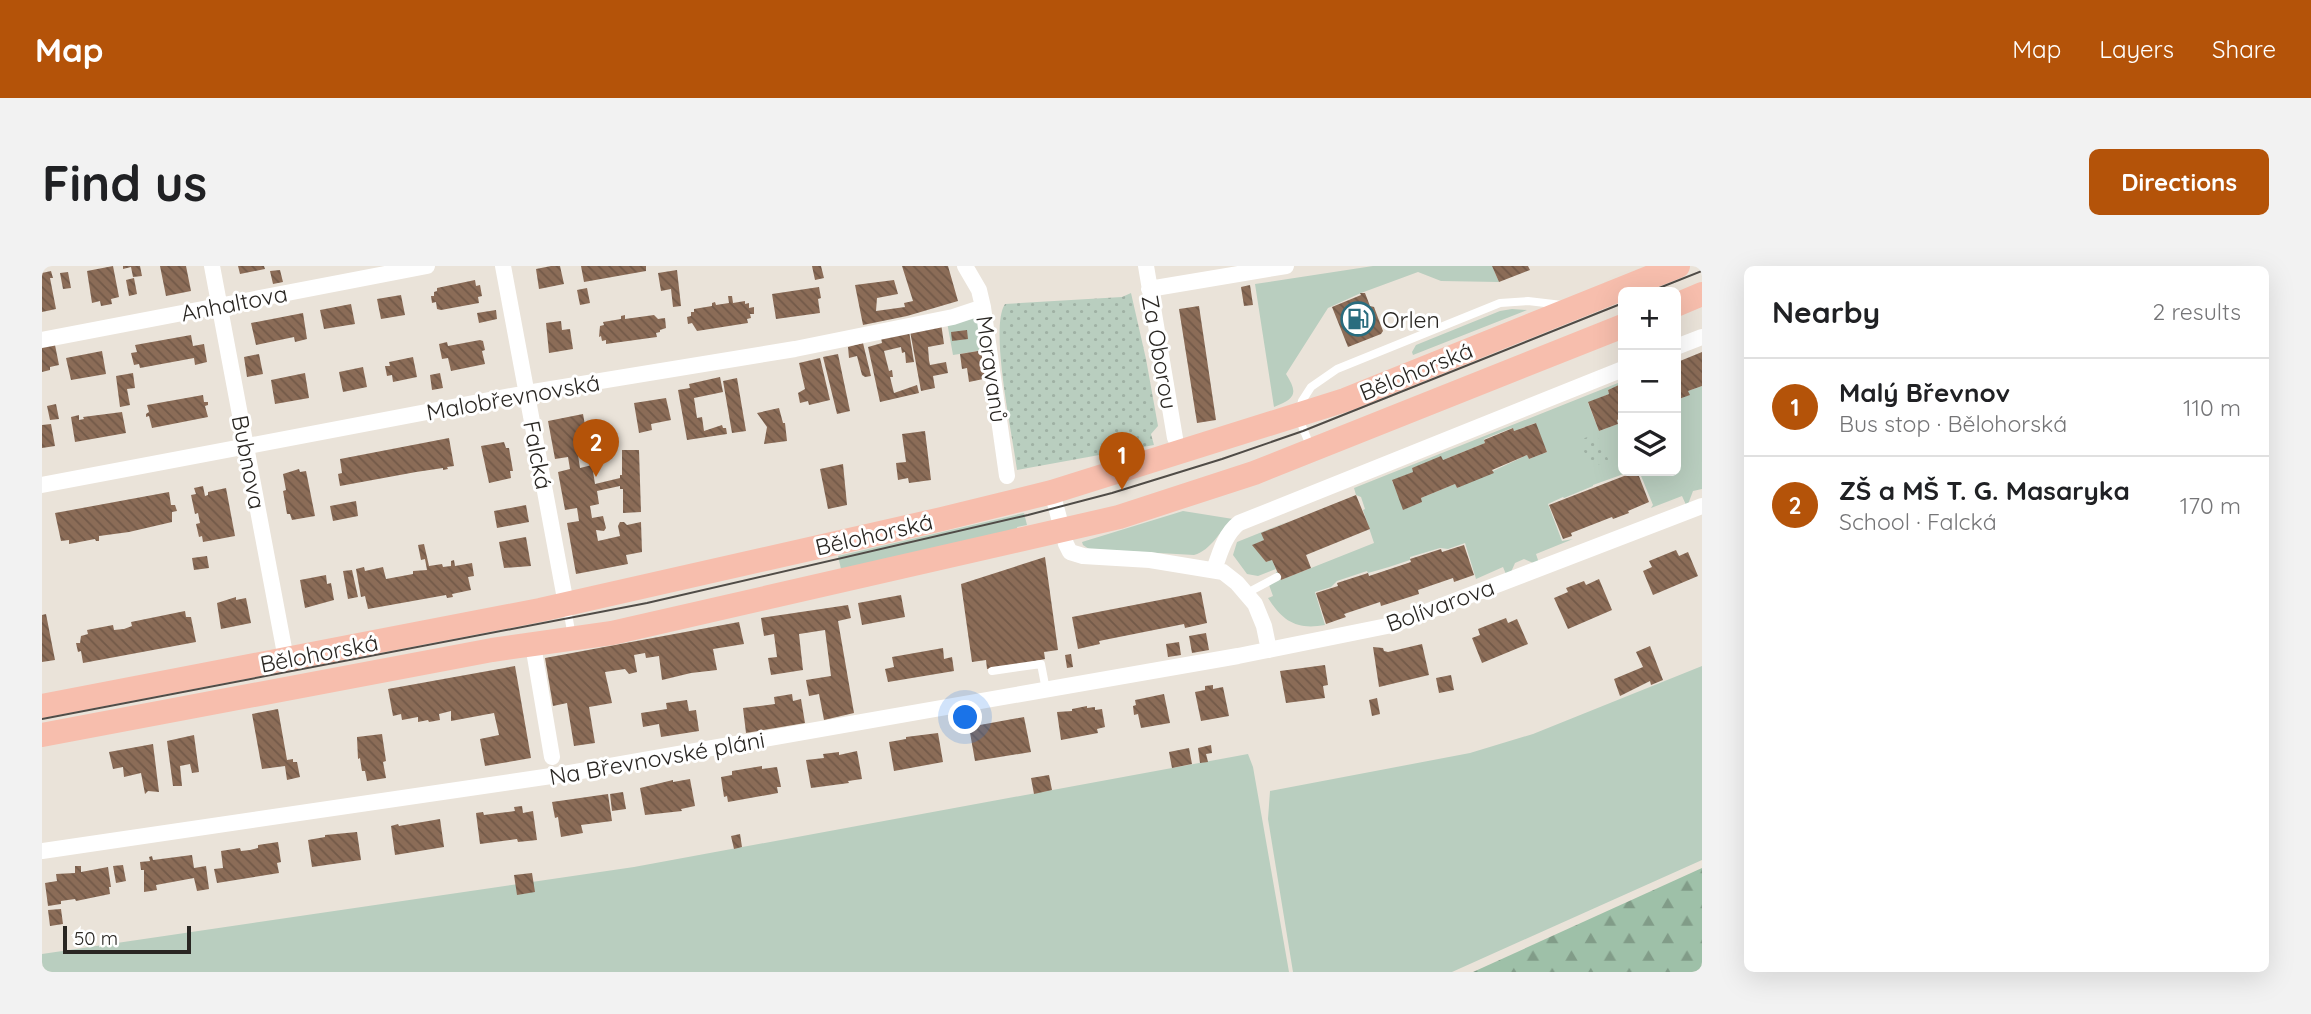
<!DOCTYPE html>
<html lang="en">
<head>
<meta charset="utf-8">
<style>
	:root { --surface:#fff; --page:#f2f2f2; --text:#202124; --muted:#757577; --line:#e0e0e0; --accent:#b45309 }
	body { margin:0; font-family:Quicksand,sans-serif; background:var(--page); color:var(--text) }
	.controls { position:absolute; right:21px; top:21px; display:grid; overflow:hidden; border-radius:10px; box-shadow:0 7px 28px #0002 }
	.controls button { width:63px; height:63px; display:grid; place-items:center; padding:0; border:0; border-bottom:2px solid var(--line); background:var(--surface); color:var(--text); font:35px sans-serif }
	.scale { position:absolute; left:21px; bottom:18px; width:128px; box-sizing:border-box; padding-left:7px; border:4px solid #292622; border-top:0; font-size:19px; line-height:24px; white-space:nowrap; color:#292622; -webkit-text-stroke:5px #fff; paint-order:stroke }
	.you { position:absolute; left:924px; top:452px; width:24px; height:24px; margin:-18px; border:5px solid #fff; border-radius:50%; background:#1a73e8; box-shadow:0 0 0 10px #1a73e833 }
	.badge { display:grid; place-items:center; width:46px; height:46px; border-radius:50%; background:var(--accent); color:#fff; font-size:23px; font-weight:700 }
	.pin { position:absolute; translate:-50% -58px; filter:drop-shadow(0 2px 4px #0008) }
	.pin::after { content:''; position:absolute; top:37px; width:24px; height:21px; background:inherit; clip-path:polygon(0 0,100% 0,50% 100%) }
	.list { margin:0; padding:0; list-style:none }
	h2 { display:flex; justify-content:space-between; align-items:center; height:91px; margin:0; padding:0 28px; font-size:30px }
	h2 small { font-size:23px; font-weight:400; color:var(--muted) }
	.list li { display:grid; grid-template-columns:46px 1fr auto; gap:21px; align-items:center; box-sizing:border-box; height:98px; padding:0 28px; border-top:2px solid var(--line) }
	.list b { display:block; font-size:26px; white-space:nowrap }
	.list p { margin:0; font-size:23px; white-space:nowrap; color:var(--muted) }
	.list em { font-size:23px; font-style:normal; color:var(--muted) }
	.icon { flex:none; width:38px; height:38px; fill:none; stroke:currentColor; stroke-width:2; stroke-linecap:round; stroke-linejoin:round }
	.map { position:relative; flex:none; width:1660px; height:706px; overflow:hidden; border-radius:10px }
	header { display:flex; align-items:center; gap:42px; box-sizing:border-box; height:98px; padding:0 35px; background:var(--accent); color:#fff }
	header strong { font-size:33px }
	nav { display:flex; gap:38px; margin-inline-start:auto; font-size:24px }
	.intro { display:flex; align-items:center; justify-content:space-between; box-sizing:border-box; height:168px; padding:0 42px }
	h1 { margin:0; font-size:49px }
	.button { padding:18px 32px; border-radius:10px; background:var(--accent); color:#fff; font-size:24px; font-weight:700 }
	main { display:flex; gap:42px; padding:0 42px }
	aside { flex:1; background:var(--surface); border-radius:10px; box-shadow:0 7px 28px #0002 }
	.map>svg:first-child { display:block }
	.green { fill:#b9cebf; fill-rule:evenodd }
	.forest { fill:url(#forest-firs) }
	.park { fill:url(#park-dots) }
	.building { fill:url(#building-back-hatch) }
	.lines { fill:none; stroke-linecap:round; stroke-linejoin:round }
	.lane { stroke:#fff; stroke-width:8 }
	.street { stroke:#fff; stroke-width:16 }
	.primary { stroke:#f7bead; stroke-width:24 }
	.tram { stroke:#504c47; stroke-width:2 }
	.labels { text-anchor:middle; dominant-baseline:central; stroke-width:6; stroke-linejoin:round; paint-order:stroke }
	.street-label { font-size:23px; fill:#292622; stroke:#fff }
	.poi-label { font-size:23px; fill:#292622; stroke:#fff; text-anchor:start }
</style>
</head>
<body>
<header>
<strong>Map</strong>
<nav><a>Map</a><a>Layers</a><a>Share</a></nav>
</header>
<div class="intro"><h1>Find us</h1><a class="button">Directions</a></div>
<main>
<div class="map">
<svg width="1660" height="706" viewBox="0 0 1660 706">
	<defs>
		<pattern id="forest-firs" width="22" height="20" patternUnits="userSpaceOnUse" patternTransform="scale(1.75)"><rect width="22" height="20" fill="#9ec0a8"/><path d="M5 1l3.5 6h-7zM16 11l3.5 6h-7z" fill="#819c88"/></pattern>
		<pattern id="park-dots" width="8" height="8" patternUnits="userSpaceOnUse" patternTransform="scale(1.75)"><rect width="8" height="8" fill="#b9cebf"/><path d="M2 2h.1M6 6h.1" fill="none" stroke="#9fb1a4" stroke-width="1.8" stroke-linecap="round"/></pattern>
		<pattern id="building-back-hatch" width="6" height="6" patternUnits="userSpaceOnUse" patternTransform="scale(1.75)"><rect width="6" height="6" fill="#8b6c57"/><path d="M-1 5l2 2M0 0l6 6M5-1l2 2" fill="none" stroke="#725948"/></pattern>
	</defs>
	<rect width="100%" height="100%" fill="#eae3d9"/>
	<path class="green" d="M1331,0H1450L1457,16L1399,15L1376,6L1319,27L1286,42L1244,108C1256,127 1254,133 1232,141L1213,18Z
		M1470,43L1485,44L1371,89L1370,86L1374,79L1458,45Z
		M930,52L936,54L942,84L911,89L905,56Z
		M1581,115V117L1566,124L1567,128L1546,137L1557,165L1576,158L1575,154L1581,151V205H1590L1551,219V220L1522,232L1521,231L1506,238L1520,275L1531,273L1494,288L1498,300L1482,293L1473,297L1466,313L1461,301L1434,313L1423,277L1406,283L1398,282L1368,291V294C1354,299 1340,303 1326,307L1325,305L1295,315L1289,321L1273,326L1283,359C1255,364 1241,356 1226,332L1231,330L1227,319L1235,305L1239,314L1332,277L1321,244L1323,243L1319,231L1314,229L1312,222ZM1493,157L1505,186L1487,193L1485,189L1415,222L1413,218L1379,232L1380,236L1362,243L1350,215L1371,206L1370,202L1401,194L1443,177L1442,173L1470,162L1472,165Z
		M1660,120V223L1651,225L1645,241L1640,230L1609,242L1611,239L1597,205H1634V134L1647,129L1646,125Z
		M1141,245L1191,253C1177,265 1170,284 1152,289L1047,283L1041,279L1040,276Z
		M982,247L985,259L975,261L976,265L799,303L796,290Z
		M1250,254L1220,267L1222,274L1211,279L1224,296L1230,294L1234,303L1216,310L1205,308L1191,289L1195,276Z
		M1660,400V594L1410,706H1251L1226,553L1228,525L1428,487L1491,468Z
		M1206,488L1211,501L1247,706H0V688L592,601Z"/>
	<path class="forest" d="M1660,602V706H1431Z"/>
	<path class="park" d="M1089,27L1104,93L1116,160L1109,168L1112,179L975,204C971,171 947,62 963,38L1080,31Z
		M1554,168L1567,195L1549,201L1537,174Z"/>
	<path class="building" d="M71,0L77,31L69,33L70,38L59,40L58,35L50,37L45,5Z
		M81,0H98L100,10L91,11L89,1L81,3Z
		M118,0H144L149,25L124,30Z
		M196,0H222L223,3L198,8Z
		M509,0H518L522,18L497,23L494,3Z
		M539,0H604V5L542,16Z
		M770,0H779L782,12L773,14Z
		M860,0H906L916,35L865,50L821,59L813,19L852,14L856,28L835,32L834,45L863,41L862,37L871,35Z
		M1450,0H1486L1488,4L1457,16Z
		M238,4L241,16L231,18L228,5Z
		M635,4L639,40L631,41L629,23L619,25L616,7Z
		M9,5L11,12H8L14,43L0,46V7Z
		M26,6L29,22L21,23L18,7Z
		M92,12L95,28L87,30L84,14Z
		M433,14L434,20L438,19L440,30L436,31L437,37L399,44L395,43L394,36L390,37L389,30H392V26L395,25V22Z
		M1208,19L1211,39L1202,40L1199,21Z
		M777,21L779,32L776,33L778,47L734,53L730,28Z
		M545,22L548,37L538,39L535,24Z
		M1318,27H1323L1328,40L1332,41L1341,65L1339,68L1306,81L1290,41L1319,29Z
		M359,29L363,49L339,53L335,33Z
		M686,30H690L691,37L703,35V38L707,37V42L712,41V48H708L709,52L705,53L706,57L655,65L650,57L646,58L645,51L649,50V46H652V43L670,40V37L673,36L674,39L687,37Z
		M309,38L313,58L282,63L278,44Z
		M1157,40L1174,154L1155,157L1137,43Z
		M454,44L455,53L437,57L435,47Z
		M261,47L265,73L253,76L252,71L214,79L209,57Z
		M583,49V53L612,49L616,53L623,52L624,62L618,64V66L614,67L615,71L564,78V74L560,75L559,70L557,71L558,60L562,59L561,56L579,53V50Z
		M519,55L520,64L528,63L531,83L507,87L504,57Z
		M899,57L902,78L886,81L887,94L888,99L904,96L906,107L891,110L893,122L879,125L868,65Z
		M925,64L926,73L910,75L909,66Z
		M867,65L872,96L864,97L863,86L860,87L859,81L842,85L847,105L850,104L851,111H848L852,127L875,119L877,127L838,136L826,81L840,77L839,72Z
		M149,69L151,80L162,78L165,96L153,99L152,92L98,102L97,98L92,99L89,87L95,86L93,79Z
		M438,74L441,75L443,84L440,85L443,98L409,105L406,92L400,93L397,78L405,76L406,80Z
		M821,77L829,110L823,111L820,109L815,90L807,92L806,81Z
		M13,79L17,99L8,101V104L0,106V81Z
		M942,84L946,112L927,116L925,102L920,103L918,88Z
		M60,85L64,108L29,114L24,92Z
		M1660,86V120L1646,125L1648,129L1634,134V101L1639,99L1638,95Z
		M217,88L221,108L205,111L202,91Z
		M796,88L808,145L795,148L781,91Z
		M371,91L375,111L351,116L350,109L345,110L343,100H348L347,96Z
		M778,92L788,134L767,139L766,135L758,137L756,127L763,123L757,97Z
		M321,101L325,121L301,126L297,106Z
		M91,107L93,122L85,123L88,139L78,141L74,110Z
		M263,107L267,132L233,138L229,114Z
		M398,107L401,122L390,124L388,109Z
		M678,111L681,126L652,132L655,152L660,151L662,165L680,159L681,162H684L685,168L645,174L636,124L648,122L647,118Z
		M695,112L704,165L690,167L681,115Z
		M1581,117V151L1575,154L1576,158L1557,165L1546,136L1567,128L1566,124Z
		M161,129L162,136H166V139L163,140L166,151L110,162L107,150L104,151V148L107,146L105,139Z
		M624,132L629,154L609,158L610,164L597,167L592,137Z
		M14,138L17,153L8,154L5,140Z
		M737,142L741,157H743L745,175L722,178L725,161L715,147Z
		M80,146L84,167L33,176L29,151L37,149V154L42,153L41,151Z
		M541,148L548,187L536,189L538,202L550,199L553,218L578,212V209H580V184H597L599,246L581,247V223H578V220L555,225L557,238L548,240L550,252L561,250L564,262L562,265L554,264L556,275L578,270L576,260L578,256H582L585,259L599,256L600,286L584,289L586,298L534,308L525,257L537,255L535,242L523,244L516,206L528,203L526,191L513,193L506,155Z
		M1494,157L1505,186L1487,193L1485,189L1450,204L1452,207L1415,222L1413,218L1379,232L1380,236L1361,244L1350,214L1371,206L1370,202L1399,190L1401,194L1443,177L1442,174L1471,162L1472,165Z
		M9,158L13,180L0,182V159Z
		M883,165L889,214L867,217L866,212L856,214L854,197L864,196L860,168Z
		M407,172L412,200L405,201L406,203L401,204V202L374,206L298,220L296,208L300,207L298,193Z
		M462,176L464,182H467L471,205H468L469,212L447,217L439,180Z
		M801,198L805,239L786,243L778,203Z
		M257,203L258,206L264,205L273,250L250,254L248,248H245L241,225L244,224L241,208Z
		M1595,205L1607,236L1586,245L1587,247L1571,253L1570,251L1529,267L1530,270L1521,273L1507,239Z
		M161,220L163,230L166,229V226L184,222L193,270L161,276L160,270L157,271L154,258L158,257L156,247L153,248L149,229L154,228L152,222Z
		M127,226L129,239H133L135,245L130,246V256L87,266L57,270V275H54L53,273L27,278V274L19,275L13,247Z
		M1314,229L1328,263L1264,289L1269,302L1239,314L1230,294L1224,296L1210,279L1222,274L1219,267Z
		M314,235L316,250L291,255L288,240Z
		M484,239L487,256L455,262L452,245Z
		M484,271L489,300L462,302L457,276Z
		M382,278L387,300L400,298L401,301L409,300V295L412,294L413,300L430,297L432,310L426,311L429,324L410,328L411,331L405,332L404,329L326,343L323,330L319,331L314,303L322,301L323,305L341,301L344,313L371,308V305L385,304L383,293L379,294L376,279Z
		M1422,279L1432,309L1412,316L1411,312L1376,324L1377,328L1339,340L1338,336L1302,348L1304,351L1284,358L1274,327L1296,320L1295,317L1326,307L1327,310L1369,296L1368,293L1399,283L1400,286Z
		M1634,284L1637,290L1646,286L1656,310L1611,329L1601,305L1610,301L1607,295Z
		M165,290L167,302L152,304L150,292Z
		M1003,291L1016,384L1002,386L1003,393L964,401L945,403L944,394L930,396L919,318Z
		M310,304L316,331L306,333L301,305Z
		M284,309L285,318L289,317L292,334L263,342L258,314Z
		M1557,313L1570,344L1526,363L1512,332L1526,326L1524,322L1542,315L1544,319Z
		M1159,326L1165,357L1143,362L1142,358L1057,375L1058,378L1036,383L1030,351Z
		M859,329L863,351L820,359L816,337Z
		M194,331V334L204,332L209,357L179,363L175,337Z
		M806,339L809,352L796,355L812,447L782,454L777,428L767,430L764,414L789,410L783,364L757,368L761,404L729,409L726,392L735,391L732,368L722,370L719,352Z
		M143,345L144,351H149L154,376L41,397L39,385L36,386L34,377H38L39,370L46,368L45,364L71,359L72,364L82,363L90,360L89,356Z
		M4,348L13,394L0,396V349Z
		M1464,352L1466,357L1475,353L1486,378L1440,397L1430,372L1438,369L1436,363Z
		M697,356L702,378L671,383L675,404L649,407L620,414L617,390L604,392L603,387L592,389L595,406L587,408L583,403L563,406L570,437L547,441L553,477L532,480L525,437L511,440L503,392Z
		M1164,367L1167,384L1150,387L1147,370Z
		M1137,376L1139,389L1126,391L1124,378Z
		M1380,378L1387,409L1337,421L1331,381L1341,382L1342,385L1346,386Z
		M1608,380L1621,414L1609,419L1608,415L1578,430L1572,413L1601,401L1594,386Z
		M901,382L902,393L910,391L912,405L846,416L843,403L852,401L850,391Z
		M1029,388L1031,401L1025,402L1023,389Z
		M1283,399L1286,419L1281,420L1283,432L1244,437L1238,405Z
		M473,400L489,492L443,500L438,473L457,469L452,447L409,455V445L397,448L398,454L387,456L386,454L376,456V451L360,454L359,448L351,450L346,423Z
		M1409,409L1412,424L1397,427L1394,412Z
		M1171,419V423L1181,421L1187,450L1159,455L1153,426L1163,424V420Z
		M750,428L751,435L759,433L763,457L704,467L701,442L733,438L732,431Z
		M1122,428L1128,457L1099,462L1096,448L1092,449L1091,440L1094,439L1093,434Z
		M1335,432L1338,448L1330,450L1327,434Z
		M645,434L647,445L654,444L657,465L619,471L617,458L601,461L599,447L625,443L624,437Z
		M1045,440V442L1053,441V444L1060,443L1063,461L1055,463L1056,467L1019,474L1015,446L1030,445V443Z
		M236,443L245,494L251,493V496H255L258,511L245,514L243,500L220,503L210,448Z
		M982,451L989,486L933,495L927,461Z
		M896,467L901,496L852,505L847,476L864,473V471Z
		M340,468L344,495L341,496L344,512L325,515L323,505H320L318,492L316,493L315,471Z
		M152,469L157,506L150,507L148,498L138,500L140,520H131L125,475Z
		M111,478L117,526L106,525L103,528L99,507L82,511L81,501L71,503L67,486Z
		M1169,479L1170,487L1164,488L1166,496L1158,497L1156,482Z
		M1147,482L1150,498L1130,502L1127,486Z
		M815,485L820,513L806,515L807,517L769,522L764,494L782,492L781,488L797,486V489Z
		M720,500V503L735,501L739,521H735L736,527L686,536L685,530L682,531L679,511L690,509V505Z
		M1007,509L1010,524L992,528L989,512Z
		M648,513L653,540L639,543L640,545L603,549L598,522L631,514V516Z
		M581,526L584,543L570,545L568,528Z
		M566,528L570,555L539,559L541,567L519,571L516,551L513,552L510,536Z
		M480,540L481,547L491,545L495,574L476,576L475,573L438,578L434,547L441,546L442,549L457,547L473,545L472,541Z
		M398,553L402,581L353,589L349,560L356,558L357,560Z
		M315,566L319,594L270,601L266,574L283,571V569Z
		M698,568L700,581L692,583L689,570Z
		M236,576L239,596L235,597L237,607L175,617L172,603L181,602L179,585L198,582L199,585L208,584L216,582V579Z
		M150,589L152,602L164,600L167,623L155,625L152,612L114,619L115,624L102,626V604H99L98,596L108,595L107,591L110,590L111,594Z
		M81,599L84,615L74,617L71,600Z
		M33,600H39V606L66,601L69,621H67L68,628L34,635L33,633L19,635V638L6,640L3,617L15,615L14,608L33,607Z
		M490,607L493,626L475,629L472,609Z
		M19,643L21,658L8,660L6,644Z"/>
	<g class="lines">
		<path class="lane" d="M1269,182L1256,150L1260,135L1269,121L1295,103L1458,37L1486,35L1520,39
			M1205,327L1235,311
			M525,342L530,371
			M950,405L999,398L1004,424"/>
		<path class="street" d="M170,0L244,393
			M461,0L524,338
			M923,0L937,24L941,41L965,210
			M1104,0L1133,172
			M1107,23L1244,0
			M0,74L385,0
			M1634,81L1660,71
			M0,219L485,127L753,83L911,51L941,41
			M1010,226L1024,278L1028,286L1041,290L1108,294L1181,306L1195,317L1213,338L1222,360L1227,384
			M1172,304C1178,286 1183,268 1197,257L1581,103
			M491,379L510,491
			M0,585L516,509L1196,390L1350,359L1660,240"/>
		<path class="primary" d="M1634,39L1660,28
			M0,440L498,344L900,253L1010,226L1303,134L1636,0
			M0,469L450,384L570,367L1077,251L1212,207L1581,60"/>
		<path class="tram" d="M1607,26L1660,5
			M0,453L605,337L986,249L1070,227L1180,193L1261,165L1581,37"/>
	</g>
	<defs>
		<symbol id="fuel-ring" viewBox="-11 -11 22 22"><circle r="9.5" fill="#fff" stroke="#296c7e" stroke-width="1.5"/><path d="M-5.5-6h7V0h2V4h1.3V-2.5L3-4.5l.8-.8L6-3V5H2.5V1h-1V6h-7ZM-4.2-4.7v3.2H.2V-4.7Z" fill="#296c7e"/></symbol>
	</defs>
	<g fill-rule="evenodd">
		<use href="#fuel-ring" x="1297" y="34" width="38" height="38"/>
	</g>
	<g class="labels">
		<g class="street-label">
			<text transform="translate(192 37) rotate(-11)">Anhaltova</text>
			<text transform="translate(1118 86) rotate(80)">Za Oborou</text>
			<text transform="translate(950 103) rotate(82)">Moravanů</text>
			<text transform="translate(1374 105) rotate(-22)">Bělohorská</text>
			<text transform="translate(471 131) rotate(-10)">Malobřevnovská</text>
			<text transform="translate(496 189) rotate(79)">Falcká</text>
			<text transform="translate(207 196) rotate(79)">Bubnova</text>
			<text transform="translate(832 268) rotate(-13)">Bělohorská</text>
			<text transform="translate(1398 339) rotate(-20)">Bolívarova</text>
			<text transform="translate(277 387) rotate(-11)">Bělohorská</text>
			<text transform="translate(615 492) rotate(-10)">Na Břevnovské pláni</text>
		</g>
		<g class="poi-label">
			<text x="1340" y="53">Orlen</text>
		</g>
	</g>
</svg>
<div class="controls">
<button>+</button>
<button>−</button>
<button><svg class="icon" aria-label="layers" viewBox="0 0 24 24"><path d="M12 4l9 5-9 5-9-5zM3 14l9 5 9-5"/></svg></button>
</div>
<div class="scale">50 m</div>
<div class="you"></div>
<div class="pin badge" style="left:1080px;top:224px">1</div>
<div class="pin badge" style="left:554px;top:211px">2</div>
</div>
<aside>
<h2>Nearby<small>2 results</small></h2>
<ul class="list">
<li><span class="badge">1</span><div><b>Malý Břevnov</b><p>Bus stop · Bělohorská</p></div><em>110 m</em></li>
<li><span class="badge">2</span><div><b>ZŠ a MŠ T. G. Masaryka</b><p>School · Falcká</p></div><em>170 m</em></li>
</ul>
</aside>
</main>
</body>
</html>
